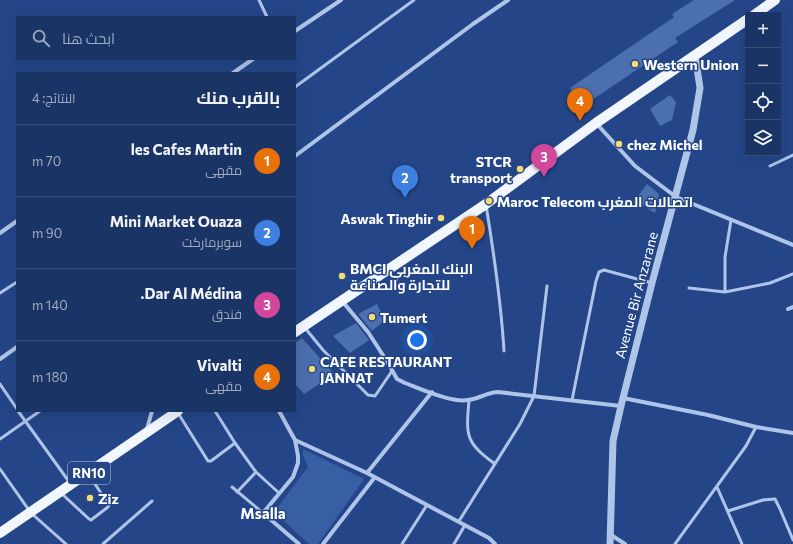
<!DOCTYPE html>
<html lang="ar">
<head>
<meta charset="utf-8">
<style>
	:root { --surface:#1b3466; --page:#243c6c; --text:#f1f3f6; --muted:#a0aabf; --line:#394f7a; --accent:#f4db72 }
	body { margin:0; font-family:Commissioner,Cairo,sans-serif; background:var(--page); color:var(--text); direction:rtl }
	.controls { position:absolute; right:12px; top:12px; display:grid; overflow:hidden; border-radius:0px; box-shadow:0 4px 16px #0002 }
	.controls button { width:36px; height:36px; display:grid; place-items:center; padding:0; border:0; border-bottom:1px solid var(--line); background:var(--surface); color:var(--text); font:20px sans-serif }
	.you { position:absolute; left:417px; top:340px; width:14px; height:14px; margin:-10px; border:3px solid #fff; border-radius:50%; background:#1a73e8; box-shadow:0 0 0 6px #1a73e833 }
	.badge { display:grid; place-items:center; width:26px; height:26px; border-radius:50%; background:var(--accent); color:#fff; font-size:13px; font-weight:700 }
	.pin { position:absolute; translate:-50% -33px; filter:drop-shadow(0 1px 2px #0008) }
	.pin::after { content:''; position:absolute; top:21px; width:14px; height:12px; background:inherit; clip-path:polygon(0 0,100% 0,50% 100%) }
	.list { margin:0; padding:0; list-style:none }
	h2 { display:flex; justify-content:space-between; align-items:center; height:52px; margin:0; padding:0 16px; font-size:17px }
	h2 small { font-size:13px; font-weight:400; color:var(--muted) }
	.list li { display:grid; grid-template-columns:26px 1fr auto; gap:12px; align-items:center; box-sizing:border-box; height:72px; padding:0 16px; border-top:1px solid var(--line) }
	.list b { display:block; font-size:15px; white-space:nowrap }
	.list p { margin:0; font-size:13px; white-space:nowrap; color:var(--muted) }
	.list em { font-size:13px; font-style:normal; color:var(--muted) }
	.icon { flex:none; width:22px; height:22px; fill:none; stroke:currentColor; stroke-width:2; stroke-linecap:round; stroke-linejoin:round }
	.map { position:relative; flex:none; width:793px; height:544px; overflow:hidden; direction:ltr }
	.search { position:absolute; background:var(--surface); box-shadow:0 4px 16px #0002; left:16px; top:16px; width:280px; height:44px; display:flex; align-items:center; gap:10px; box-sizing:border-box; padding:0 14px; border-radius:0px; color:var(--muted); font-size:15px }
	.panel { position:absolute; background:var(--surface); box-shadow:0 4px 16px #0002; left:16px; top:72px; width:280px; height:340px; border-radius:0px; direction:rtl }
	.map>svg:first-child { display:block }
	.green { fill:#385ea4 }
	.building { fill:#4c6faf }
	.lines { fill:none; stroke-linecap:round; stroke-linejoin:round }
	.service { stroke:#afc4e9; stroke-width:3 }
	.minor { stroke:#afc4e9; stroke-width:4 }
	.tertiary { stroke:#afc4e9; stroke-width:7 }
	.primary { stroke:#f2f6fe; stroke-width:10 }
	.poi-dot { fill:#f4db72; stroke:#244688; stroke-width:1.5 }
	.labels { text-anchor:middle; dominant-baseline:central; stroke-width:3; stroke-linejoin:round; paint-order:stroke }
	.shield { fill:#244688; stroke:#bdc8db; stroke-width:1 }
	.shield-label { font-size:13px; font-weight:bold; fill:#fff }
	.poi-label { font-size:14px; font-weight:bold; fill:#fff; stroke:#244688; text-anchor:start }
	.street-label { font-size:14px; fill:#fff; stroke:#244688 }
	.neighbourhood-label { font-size:15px; font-weight:bold; fill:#fff; stroke:#244688 }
</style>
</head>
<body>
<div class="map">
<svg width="793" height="544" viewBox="0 0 793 544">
	<rect width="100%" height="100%" fill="#244688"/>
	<path class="green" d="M303,449L364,479L318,544H309L274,512L308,467L303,455Z"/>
	<path class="building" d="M694,0H735L675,38L678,42L583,106L570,88L674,17L672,14Z
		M670,95L676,102L672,120L660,126L650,109Z
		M647,184L659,194L655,213L635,200Z
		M377,304L385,320L372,331L358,314Z
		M356,323L369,340L350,353L333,336Z
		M302,338L334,374L304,394L295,384V343Z"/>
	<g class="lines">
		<path class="service" d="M259,0L267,17
			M295,87L414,0
			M770,166L793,155
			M486,205C494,254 501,302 504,351
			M689,288L725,292L770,283L793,274
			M725,292V257L731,220
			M0,293L17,282
			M305,328L323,350L368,395L375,396L392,371
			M0,384L17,409
			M469,400C466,436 465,442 495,464
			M572,400L596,281L599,272L604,270L652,283
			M18,411L70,483
			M215,411L235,443L256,472L237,492
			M178,413L208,461H211L235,443
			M0,439L40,411
			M0,469L31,513L66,544
			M256,472L279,493
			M232,487L263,513
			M717,487L742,544
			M61,493L89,519L91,520L108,507L109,505L89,475
			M728,511L763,500L775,499L780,509L793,540
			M459,521L520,424L534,396L547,286
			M103,544L152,501
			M402,544L427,505
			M454,544L465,525
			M675,544L746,446L756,427"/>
		<path class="minor" d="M295,31L341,0
			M233,73L253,59
			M596,123L635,166L676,197L793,245
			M295,156L473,24L508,0
			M0,233L17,221
			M342,301L368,332L388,363L397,379L405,383C421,389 452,403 468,400C479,399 488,392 498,392L621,406
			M788,309L793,307
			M0,359L17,347
			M623,398L708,415L756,427L793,433
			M279,411L295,440L298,456V463L293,477L263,513L299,544
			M147,429L152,411
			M295,440L367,473L432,392
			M367,473L489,538L495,544
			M611,535L625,544
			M323,544L375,477"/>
		<path class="tertiary" d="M610,544L613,441L621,406L652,283L693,130L700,88L695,55"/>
		<path class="primary" d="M754,15L775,0
			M295,332L486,204L596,123L748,19
			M0,533L178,411"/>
	</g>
	<g class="poi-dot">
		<circle cx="635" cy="64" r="4"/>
		<circle cx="619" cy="144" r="4"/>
		<circle cx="520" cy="169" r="4"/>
		<circle cx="489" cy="201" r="4"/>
		<circle cx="441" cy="218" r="4"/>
		<circle cx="342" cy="276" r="4"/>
		<circle cx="372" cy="317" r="4"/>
		<circle cx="312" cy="369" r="4"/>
		<circle cx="90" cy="498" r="4"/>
	</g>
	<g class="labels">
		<rect class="shield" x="68" y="462" width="42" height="22" rx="3"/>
		<g class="shield-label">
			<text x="89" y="473">RN10</text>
		</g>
		<g class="poi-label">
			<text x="643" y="64">Western Union</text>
			<text x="627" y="144">chez Michel</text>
			<text x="512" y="161" text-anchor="end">STCR<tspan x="512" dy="16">transport</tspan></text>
			<text x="497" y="201">Maroc Telecom اتصالات المغرب</text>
			<text x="433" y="218" text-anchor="end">Aswak Tinghir</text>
			<text x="350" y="268">BMCI البنك المغربي<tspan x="350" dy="16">للتجارة والصناعة</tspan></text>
			<text x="380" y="317">Tumert</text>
			<text x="320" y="361">CAFE RESTAURANT<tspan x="320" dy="16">JANNAT</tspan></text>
			<text x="98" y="498">Ziz</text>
		</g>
		<g class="street-label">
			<text transform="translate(636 295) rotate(-75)">Avenue Bir Anzarane</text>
		</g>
		<g class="neighbourhood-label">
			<text x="263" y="513">Msalla</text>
		</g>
	</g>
</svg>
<div class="controls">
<button>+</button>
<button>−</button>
<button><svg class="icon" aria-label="locate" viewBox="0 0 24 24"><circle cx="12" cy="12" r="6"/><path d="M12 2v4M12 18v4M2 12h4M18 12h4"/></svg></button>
<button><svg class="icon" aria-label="layers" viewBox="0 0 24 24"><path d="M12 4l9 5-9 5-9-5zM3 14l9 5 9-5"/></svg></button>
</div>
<div class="you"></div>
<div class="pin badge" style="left:472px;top:249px;background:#e8710a">1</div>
<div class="pin badge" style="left:405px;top:198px;background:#3f7fe0">2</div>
<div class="pin badge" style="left:544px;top:177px;background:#d1479c">3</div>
<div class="pin badge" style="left:580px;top:121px;background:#e8710a">4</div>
<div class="search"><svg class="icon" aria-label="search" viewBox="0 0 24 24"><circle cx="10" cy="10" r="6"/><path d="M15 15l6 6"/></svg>ابحث هنا</div>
<section class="panel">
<h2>بالقرب منك<small>النتائج: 4</small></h2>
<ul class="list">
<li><span class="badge" style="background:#e8710a">1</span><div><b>les Cafes Martin</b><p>مقهى</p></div><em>70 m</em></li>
<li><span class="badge" style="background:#3f7fe0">2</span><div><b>Mini Market Ouaza</b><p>سوبرماركت</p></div><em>90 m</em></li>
<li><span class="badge" style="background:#d1479c">3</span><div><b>Dar Al Médina.</b><p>فندق</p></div><em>140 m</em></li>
<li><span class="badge" style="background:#e8710a">4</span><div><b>Vivalti</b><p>مقهى</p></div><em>180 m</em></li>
</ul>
</section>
</div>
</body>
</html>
